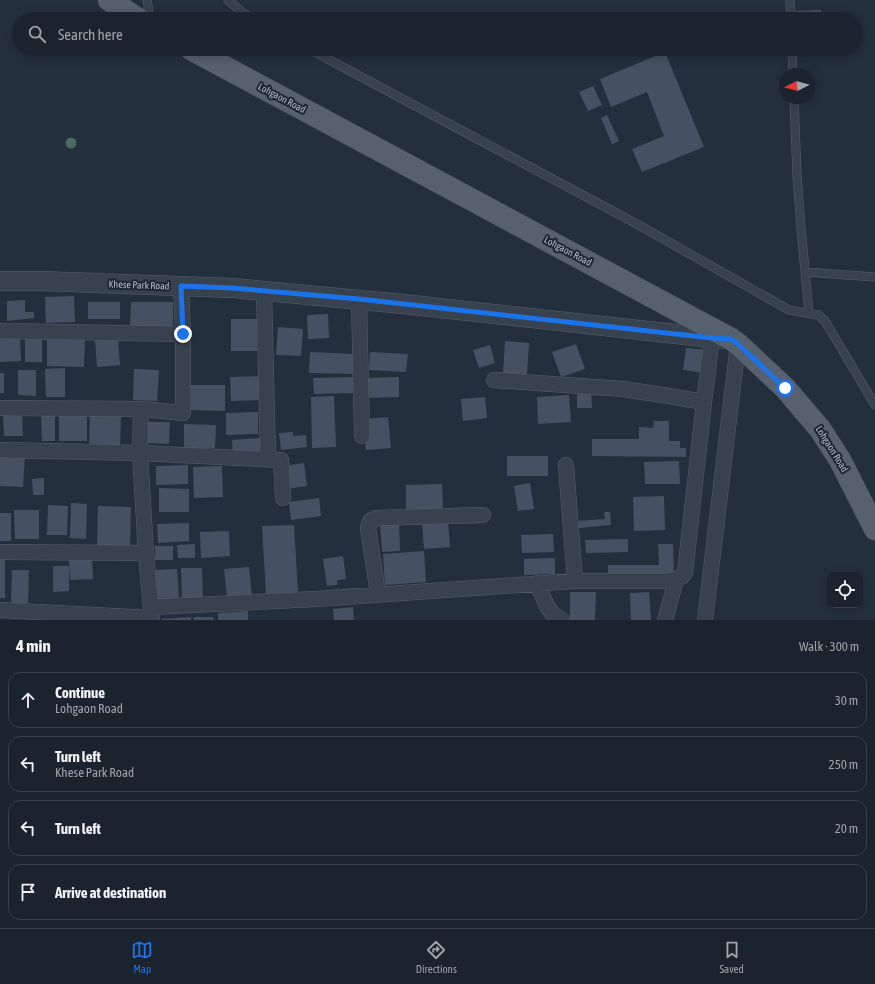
<!DOCTYPE html>
<html lang="en">
<head>
<meta charset="utf-8">
<style>
	:root { --surface:#1b232e; --page:#242b36; --text:#f1f3f6; --muted:#a0a4aa; --line:#39404a; --accent:#1a73e8 }
	body { margin:0; font-family:"Asap Condensed",sans-serif; background:var(--page); color:var(--text) }
	.controls { position:absolute; right:12px; bottom:12px; display:grid; overflow:hidden; border-radius:8px; box-shadow:0 2px 10px #0003 }
	.controls button { width:36px; height:36px; display:grid; place-items:center; padding:0; border:0; border-bottom:1px solid var(--line); background:var(--surface); color:var(--text); font:20px sans-serif }
	.compass { position:absolute; left:779px; top:68px; width:36px; height:36px; border-radius:50%; background:var(--surface); box-shadow:0 2px 10px #0003; rotate:264deg }
	.stop { position:absolute; width:12px; height:12px; margin:-9px; border:3px solid #1a73e8; border-radius:50%; background:#fff }
	.stop.end { background:#1a73e8; border-color:#fff; box-shadow:0 1px 4px #0008 }
	.list { margin:0; padding:0; list-style:none }
	h2 { display:flex; justify-content:space-between; align-items:center; height:52px; margin:0; padding:0 16px; font-size:17px }
	h2 small { font-size:13px; font-weight:400; color:var(--muted) }
	.list li { display:grid; grid-template-columns:26px 1fr auto; gap:12px; align-items:center; box-sizing:border-box; height:56px; margin:0 8px 8px; padding:0 8px; border:1px solid var(--line); border-radius:12px }
	.list b { display:block; font-size:15px; white-space:nowrap }
	.list p { margin:0; font-size:13px; white-space:nowrap; color:var(--muted) }
	.list em { font-size:13px; font-style:normal; color:var(--muted) }
	.icon { flex:none; width:22px; height:22px; fill:none; stroke:currentColor; stroke-width:2; stroke-linecap:round; stroke-linejoin:round }
	.map { position:relative; flex:none; width:875px; height:620px; overflow:hidden }
	.search { position:absolute; background:var(--surface); box-shadow:0 2px 10px #0003; left:12px; right:12px; top:12px; height:44px; display:flex; align-items:center; gap:10px; box-sizing:border-box; padding:0 14px; border-radius:22px; color:var(--muted); font-size:15px }
	.sheet { height:308px; background:var(--surface) }
	nav { display:flex; justify-content:space-around; align-items:center; box-sizing:border-box; height:56px; border-top:1px solid var(--line); background:var(--surface); font-size:11px; color:var(--muted) }
	nav a { display:grid; justify-items:center; gap:2px }
	nav .on { color:var(--accent) }
	.map>svg:first-child { display:block }
	.building { fill:#455162 }
	.lines { fill:none; stroke-linecap:round; stroke-linejoin:round }
	.service-casing { stroke:#565f6c; stroke-width:9 }
	.minor-casing { stroke:#565f6c; stroke-width:16 }
	.tertiary-casing { stroke:#565f6c; stroke-width:20 }
	.primary-casing { stroke:#414a57; stroke-width:23 }
	.service { stroke:#38414e; stroke-width:8 }
	.minor { stroke:#38414e; stroke-width:15 }
	.tertiary { stroke:#38414e; stroke-width:19 }
	.primary { stroke:#56606e; stroke-width:22 }
	.tree { fill:#4b6a5d }
	.route { stroke:#1a73e8; stroke-width:5 }
	.labels { text-anchor:middle; dominant-baseline:central; stroke-width:4; stroke-linejoin:round; paint-order:stroke }
	.street-label { font-size:10px; fill:#b4bcc9; stroke:#1d2633 }
</style>
</head>
<body>
<div class="map">
<svg width="875" height="620" viewBox="0 0 875 620">
	<rect width="100%" height="100%" fill="#242f3e"/>
	<path class="building" d="M821,10V17L795,18V11Z
		M665,52L704,147L642,172L632,149L664,136L647,92L611,107L600,79Z
		M593,86L602,105L588,111L579,92Z
		M607,115L619,141L612,144L601,118Z
		M74,296L75,322L46,323L45,297Z
		M25,300V312H34V318L7,321V301Z
		M88,302H120V319H88Z
		M131,302H173V328L130,327Z
		M328,314L329,338L308,339L307,315Z
		M231,319H257V351H231Z
		M278,327L303,329L301,356L276,355Z
		M47,337H85L84,367L47,366Z
		M20,338L21,361L0,362V339Z
		M25,338H42V362H25Z
		M118,338L120,365L97,367L95,340Z
		M505,341L529,343L527,375L503,373Z
		M576,344L585,369L561,377L552,352Z
		M490,345L495,363L479,368L473,350Z
		M686,348L706,350L703,373L683,370Z
		M310,352L355,354V374L309,373Z
		M370,352L408,354L406,372L369,370Z
		M65,368V397H46L45,369Z
		M134,369L159,370L157,401L133,400Z
		M18,370H36V396L18,395Z
		M0,373H4V393H0Z
		M261,376V400L231,401L230,377Z
		M353,377L354,393L314,394L313,378Z
		M399,377V397L365,398L364,378Z
		M191,385H225V411L191,410Z
		M577,390H591L592,408H577Z
		M569,395L571,422L538,424L537,397Z
		M334,396L336,447L312,448L311,397Z
		M485,397L487,418L463,421L461,399Z
		M22,412L23,436H4L3,413Z
		M59,412H87V441H59Z
		M258,412V434L226,435V413Z
		M41,414H55V441H42Z
		M90,414L121,415L120,449H89Z
		M388,417L391,448L366,450L363,419Z
		M654,421H669V441H680V448H686V457L592,456V439H639V427L653,428Z
		M148,422H170L169,444L147,443Z
		M184,424L216,425L215,448H184Z
		M293,432V436L306,435L307,447L281,450L279,433Z
		M260,438L261,453L233,454L232,440Z
		M0,454L25,456L23,487L0,486Z
		M507,456H548V476H507Z
		M679,461L680,484H645L644,462Z
		M304,463L307,486L287,489L283,466Z
		M188,465V484L156,485V466Z
		M222,466L223,497L194,498L193,467Z
		M44,478V495H33L32,479Z
		M530,483L534,509L518,511L514,486Z
		M442,484L443,511H406V485Z
		M159,488L189,489V512H159Z
		M664,496L665,530L634,531L633,497Z
		M319,498L321,516L291,520L289,502Z
		M71,503L87,504L86,539L70,538Z
		M48,505L68,506L67,535H47Z
		M98,506L131,507L130,546L97,545Z
		M14,510H39V539H15Z
		M604,512H610L611,525L579,528L578,521L605,519Z
		M0,513H11V541H0Z
		M448,520L450,547L424,549L422,522Z
		M399,521L400,551L382,552L380,522Z
		M189,523V541L158,543L157,524Z
		M294,525L298,593L266,594L262,526Z
		M229,531L230,556L201,558L200,532Z
		M553,534L554,552L522,553L521,535Z
		M628,539V552L586,553L585,540Z
		M195,544V558H178L177,545Z
		M658,544H673L674,575L608,576V565H659Z
		M155,546H173V560H155Z
		M424,551L426,582L385,585L383,554Z
		M343,556L346,579L337,580V585L327,586L323,559Z
		M0,558H5V598H0Z
		M92,558L93,579L70,580L69,559Z
		M555,558V574L524,575V559Z
		M53,566H69V591L53,592Z
		M249,567L252,596L227,598L224,569Z
		M181,568H202L203,598H182Z
		M177,569L179,599L155,600L153,570Z
		M12,570H29L28,603H11Z
		M570,592H596L595,620H570Z
		M649,592L651,620H631L630,593Z
		M353,607L354,620H334L333,609Z
		M248,611V620H218V613Z
		M191,617V620H162V619Z
		M194,617H213L214,620H194Z"/>
	<g class="lines">
		<defs>
			<path id="service" d="M147,0L150,19
				M228,0L243,13L254,19
				M790,0L791,19
				M309,49L635,223L789,310L818,315L825,321L875,405
				M792,49L793,74
				M794,98L797,175L801,228L809,313
				M805,272L875,277"/>
			<path id="minor" d="M264,291L268,458
				M359,299L362,436
				M0,331L183,334
				M494,380L623,389L669,396L704,402
				M0,408L141,409L183,413V334L181,286
				M141,409L140,453L146,553L152,620
				M0,450L140,453L281,460L283,498
				M566,465L575,581
				M0,552L146,553
				M537,583L547,606L552,613L562,620
				M378,594L368,528L370,521L376,518L483,515
				M151,607L316,599L575,581H664C673,580 680,580 685,573L704,402L712,338
				M0,610L152,618
				M665,620L676,580
				M705,620L738,344"/>
			<path id="tertiary" d="M0,281H41L233,288L403,304L712,338L729,339"/>
			<path id="primary" d="M109,0L138,19
				M191,49L731,339L738,344L785,388L820,429L840,460L875,529"/>
		</defs>
		<use href="#service" class="service-casing"/>
		<use href="#minor" class="minor-casing"/>
		<use href="#tertiary" class="tertiary-casing"/>
		<use href="#primary" class="primary-casing"/>
		<use href="#service" class="service"/>
		<use href="#minor" class="minor"/>
		<use href="#tertiary" class="tertiary"/>
		<use href="#primary" class="primary"/>
	</g>
	<circle class="tree" cx="71" cy="143" r="5.5"/>
	<g class="lines">
		<path class="route" d="M183,334L181,286L232,288L359,299L712,338L731,339L738,344L785,388"/>
	</g>
	<g class="labels">
		<g class="street-label">
			<text transform="translate(282 98) rotate(28)">Lohgaon Road</text>
			<text transform="translate(568 251) rotate(28)">Lohgaon Road</text>
			<text transform="translate(139 285) rotate(2)">Khese Park Road</text>
			<text transform="translate(832 449) rotate(58)">Lohgaon Road</text>
		</g>
	</g>
</svg>
<div class="controls">
<button><svg class="icon" aria-label="locate" viewBox="0 0 24 24"><circle cx="12" cy="12" r="6"/><path d="M12 2v4M12 18v4M2 12h4M18 12h4"/></svg></button>
</div>
<svg class="compass" viewBox="-18 -18 36 36"><path d="M0-13l5 13h-10z" fill="#e53935"/><path d="M0 13l5-13h-10z" fill="#a0a4aa"/></svg>
<div class="stop" style="left:785px;top:388px"></div>
<div class="stop end" style="left:183px;top:334px"></div>
<div class="search"><svg class="icon" aria-label="search" viewBox="0 0 24 24"><circle cx="10" cy="10" r="6"/><path d="M15 15l6 6"/></svg>Search here</div>
</div>
<section class="sheet">
<h2>4 min<small>Walk · 300 m</small></h2>
<ul class="list">
<li><svg class="icon" aria-label="ahead" viewBox="0 0 24 24"><path d="M12 20V5M6 11l6-6 6 6"/></svg><div><b>Continue</b><p>Lohgaon Road</p></div><em>30 m</em></li>
<li><svg class="icon" aria-label="left" viewBox="0 0 24 24"><path d="M17 20v-9H6M10 6l-5 5 5 5"/></svg><div><b>Turn left</b><p>Khese Park Road</p></div><em>250 m</em></li>
<li><svg class="icon" aria-label="left" viewBox="0 0 24 24"><path d="M17 20v-9H6M10 6l-5 5 5 5"/></svg><div><b>Turn left</b></div><em>20 m</em></li>
<li><svg class="icon" aria-label="arrive" viewBox="0 0 24 24"><path d="M6 21V4h12l-3 4 3 4H6"/></svg><div><b>Arrive at destination</b></div></li>
</ul>
</section>
<nav>
<a class="on"><svg class="icon" aria-label="map" viewBox="0 0 24 24"><path d="M3 6l6-2 6 2 6-2v14l-6 2-6-2-6 2zM9 4v14M15 6v14"/></svg>Map</a>
<a><svg class="icon" aria-label="directions" viewBox="0 0 24 24"><path d="M12 3l9 9-9 9-9-9zM9 14v-3h6M13 9l2 2-2 2"/></svg>Directions</a>
<a><svg class="icon" aria-label="saved" viewBox="0 0 24 24"><path d="M7 4h10v16l-5-4-5 4z"/></svg>Saved</a>
</nav>
</body>
</html>
